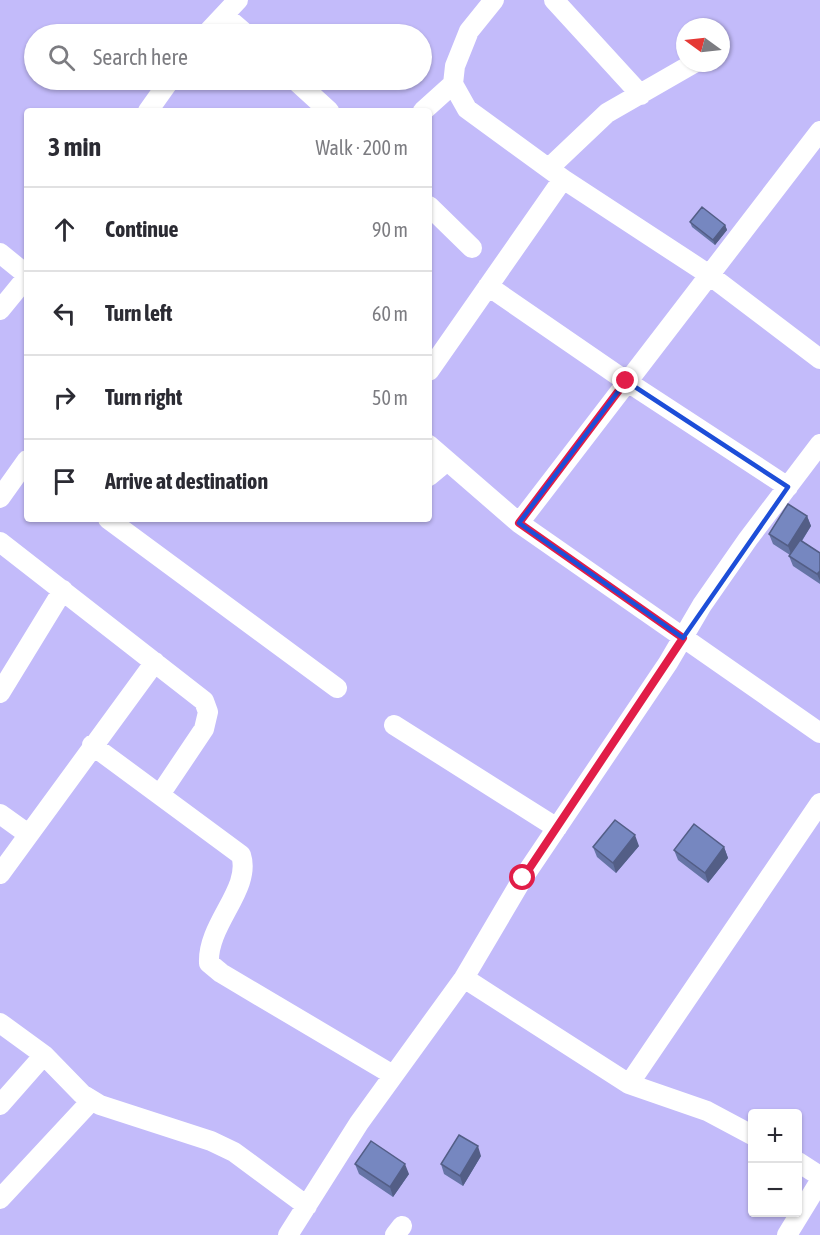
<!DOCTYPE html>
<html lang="en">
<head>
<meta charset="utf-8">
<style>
	:root { --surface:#fff; --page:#f2f2f3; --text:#2b2b33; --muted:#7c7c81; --line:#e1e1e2 }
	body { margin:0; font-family:"Asap Condensed",sans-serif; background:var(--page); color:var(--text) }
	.controls { position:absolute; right:18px; bottom:18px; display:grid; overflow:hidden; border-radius:6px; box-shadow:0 2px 4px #0004 }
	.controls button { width:54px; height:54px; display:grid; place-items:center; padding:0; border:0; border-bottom:2px solid var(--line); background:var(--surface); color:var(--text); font:30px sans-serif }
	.compass { position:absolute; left:676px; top:18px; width:54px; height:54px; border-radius:50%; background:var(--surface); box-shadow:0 2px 4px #0004; rotate:285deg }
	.stop { position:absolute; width:18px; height:18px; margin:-14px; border:4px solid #e11d48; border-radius:50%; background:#fff }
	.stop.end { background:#e11d48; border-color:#fff; box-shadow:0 2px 6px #0008 }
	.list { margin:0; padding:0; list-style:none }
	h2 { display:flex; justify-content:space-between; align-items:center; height:78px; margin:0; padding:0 24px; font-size:26px }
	h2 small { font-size:20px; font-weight:400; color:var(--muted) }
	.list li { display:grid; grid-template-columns:39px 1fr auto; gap:18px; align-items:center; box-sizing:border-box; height:84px; padding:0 24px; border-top:2px solid var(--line) }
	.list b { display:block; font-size:22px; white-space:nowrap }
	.list em { font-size:20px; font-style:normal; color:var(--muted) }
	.icon { flex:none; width:33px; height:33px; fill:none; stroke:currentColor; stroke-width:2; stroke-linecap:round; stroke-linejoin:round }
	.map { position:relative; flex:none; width:820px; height:1235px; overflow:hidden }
	.search { position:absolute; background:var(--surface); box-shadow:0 2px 4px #0004; left:24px; top:24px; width:408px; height:66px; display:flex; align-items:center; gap:15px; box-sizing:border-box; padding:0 21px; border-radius:33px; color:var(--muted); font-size:22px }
	.panel { position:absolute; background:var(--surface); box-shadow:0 2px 4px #0004; left:24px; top:108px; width:408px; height:414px; border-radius:6px }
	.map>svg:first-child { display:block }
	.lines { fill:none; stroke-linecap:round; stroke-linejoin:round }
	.minor { stroke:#fff; stroke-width:20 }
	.wall { fill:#6574a5 }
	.shaded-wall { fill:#535e86 }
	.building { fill:#7687c0; stroke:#535e86; stroke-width:1.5 }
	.route { stroke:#e11d48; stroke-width:8 }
	.marked { fill:none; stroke:#1d4ed8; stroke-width:4.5; stroke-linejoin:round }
</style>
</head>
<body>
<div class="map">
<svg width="820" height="1235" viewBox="0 0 820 1235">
	<rect width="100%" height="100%" fill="#c3bbfa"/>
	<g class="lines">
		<path class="minor" d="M494,0L469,31L455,66L453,84L467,109L563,179L708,274L820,359
			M554,0L641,95
			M224,15L246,34
			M206,34L238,0
			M295,80L329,111
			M148,111L170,80
			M423,111L453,84
			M549,168L607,113L694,63
			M429,206L472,248
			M0,253L27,275
			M488,286L626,381L788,487
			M0,310L27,277
			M429,371L563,179
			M429,445L519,523L820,733
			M429,476L447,461
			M0,498L27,460
			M108,519L337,688
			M519,523L820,131
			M0,542L204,701L208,712L204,729L161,793
			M0,693L63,590
			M394,725L557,828
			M92,745L241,855C252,889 207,924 209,963L221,973L393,1075
			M0,814L28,834
			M0,874L155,662
			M464,978L629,1084L707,1111L752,1135
			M0,1023L44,1055L82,1094L100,1105L211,1141L234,1152L307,1206
			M629,1084L820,803
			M0,1105L44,1055
			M798,1162L820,1176
			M0,1199L92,1100
			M288,1235L359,1123L464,978L523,878L668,663L702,605L748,539L820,444
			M395,1235L402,1226
			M787,1235L820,1181"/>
	</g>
	<path class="wall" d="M690,222L725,225L727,230L715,245L692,227Z
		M807,516L811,526L802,541L820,553V584L793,566L789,556L790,555L773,544L769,534Z
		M639,846L616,873L597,857L593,847Z
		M724,847L728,858L708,883L678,860L674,850Z
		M481,1156L463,1186L444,1174L441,1164Z
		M355,1164L409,1174L393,1197L359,1174Z"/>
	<path class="shaded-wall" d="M725,225L727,230L715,245L713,240Z
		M807,516L811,526L792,556L788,546Z
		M820,571V581L817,574Z
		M635,835L639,846L616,873L613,863Z
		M724,847L728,858L708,883L705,873Z
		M478,1146L481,1156L463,1186L460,1176Z
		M405,1164L409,1174L393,1197L390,1187Z"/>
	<path class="building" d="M702,207L725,225L713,240L690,222Z
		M788,504L807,516L788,546L769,534Z
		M800,540L820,553V571L817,574L789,556Z
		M615,820L635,835L613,863L593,847Z
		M694,824L724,847L705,873L674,850Z
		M459,1135L478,1146L460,1176L441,1164Z
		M371,1141L405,1164L390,1187L355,1164Z"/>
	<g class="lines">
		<path class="route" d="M523,878L683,638L519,523L626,381"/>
	</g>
	<path class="marked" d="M626,381L788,487L683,638L519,523Z"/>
</svg>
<div class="controls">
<button>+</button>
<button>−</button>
</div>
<svg class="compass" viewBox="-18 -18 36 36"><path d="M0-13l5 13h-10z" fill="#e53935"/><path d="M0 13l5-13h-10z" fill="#7c7c81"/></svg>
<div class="stop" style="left:523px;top:878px"></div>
<div class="stop end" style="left:626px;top:381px"></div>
<div class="search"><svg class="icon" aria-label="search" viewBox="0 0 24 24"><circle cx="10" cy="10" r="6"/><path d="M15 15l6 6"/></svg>Search here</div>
<section class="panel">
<h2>3 min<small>Walk · 200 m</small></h2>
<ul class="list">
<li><svg class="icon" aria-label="ahead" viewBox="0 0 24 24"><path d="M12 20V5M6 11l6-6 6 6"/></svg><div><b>Continue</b></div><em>90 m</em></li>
<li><svg class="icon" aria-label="left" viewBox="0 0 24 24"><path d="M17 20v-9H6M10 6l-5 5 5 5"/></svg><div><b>Turn left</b></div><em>60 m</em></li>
<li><svg class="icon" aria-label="right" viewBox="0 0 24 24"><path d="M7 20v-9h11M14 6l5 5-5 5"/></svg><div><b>Turn right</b></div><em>50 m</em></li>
<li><svg class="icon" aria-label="arrive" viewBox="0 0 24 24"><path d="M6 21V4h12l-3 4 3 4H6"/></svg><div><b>Arrive at destination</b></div></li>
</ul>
</section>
</div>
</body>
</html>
